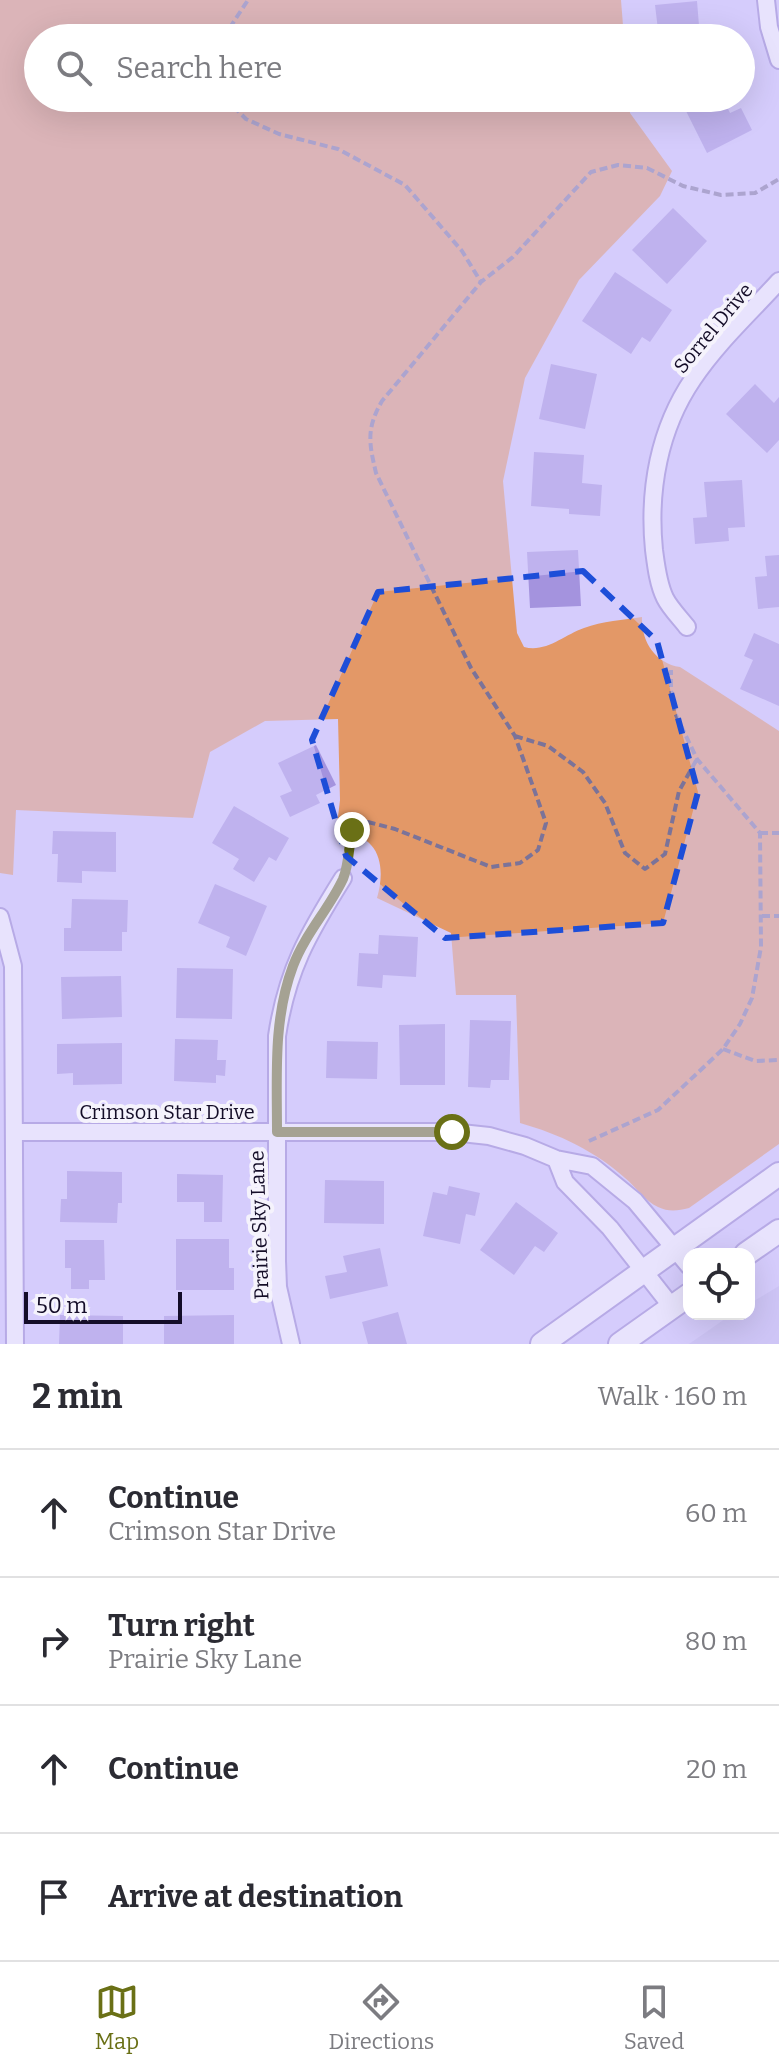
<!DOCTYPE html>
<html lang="en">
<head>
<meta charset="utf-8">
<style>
	:root { --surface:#fff; --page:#f2f2f3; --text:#2b2b33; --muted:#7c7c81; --line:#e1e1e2; --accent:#6a7016 }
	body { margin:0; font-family:Bitter,serif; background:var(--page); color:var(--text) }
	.controls { position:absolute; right:24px; bottom:24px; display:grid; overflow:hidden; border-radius:16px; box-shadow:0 8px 32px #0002 }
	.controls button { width:72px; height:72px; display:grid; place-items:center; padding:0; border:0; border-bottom:2px solid var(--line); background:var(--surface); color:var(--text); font:40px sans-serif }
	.scale { position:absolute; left:24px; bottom:20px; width:158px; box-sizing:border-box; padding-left:8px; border:4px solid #140d28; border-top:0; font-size:22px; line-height:28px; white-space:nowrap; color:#140d28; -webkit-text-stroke:6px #f5f3fc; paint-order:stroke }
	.stop { position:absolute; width:24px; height:24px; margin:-18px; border:6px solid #6a7016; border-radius:50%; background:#fff }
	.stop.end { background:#6a7016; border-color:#fff; box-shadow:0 2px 8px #0008 }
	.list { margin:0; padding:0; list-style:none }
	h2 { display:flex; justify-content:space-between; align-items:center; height:104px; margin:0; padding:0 32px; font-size:34px }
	h2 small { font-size:26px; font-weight:400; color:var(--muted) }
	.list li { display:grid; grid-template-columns:52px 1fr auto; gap:24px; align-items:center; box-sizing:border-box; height:128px; padding:0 32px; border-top:2px solid var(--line) }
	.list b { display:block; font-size:30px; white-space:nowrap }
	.list p { margin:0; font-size:26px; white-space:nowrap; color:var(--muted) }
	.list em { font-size:26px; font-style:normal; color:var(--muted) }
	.icon { flex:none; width:44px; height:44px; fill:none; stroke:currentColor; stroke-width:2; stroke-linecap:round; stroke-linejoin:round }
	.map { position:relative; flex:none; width:779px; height:1344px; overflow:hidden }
	.search { position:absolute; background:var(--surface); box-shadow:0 8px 32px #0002; left:24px; right:24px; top:24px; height:88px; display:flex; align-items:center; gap:20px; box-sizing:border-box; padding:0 28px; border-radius:44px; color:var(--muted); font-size:30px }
	.sheet { height:616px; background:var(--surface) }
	nav { display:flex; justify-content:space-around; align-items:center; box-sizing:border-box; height:112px; border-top:2px solid var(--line); background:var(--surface); font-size:22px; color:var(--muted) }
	nav a { display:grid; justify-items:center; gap:4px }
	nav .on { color:var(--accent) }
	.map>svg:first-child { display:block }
	.built { fill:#c5bcef }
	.green { fill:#e39867 }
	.building { fill:#a493de }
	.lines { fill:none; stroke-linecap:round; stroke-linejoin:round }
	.street-casing { stroke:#9382cc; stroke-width:20 }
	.secondary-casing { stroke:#9382cc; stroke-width:26 }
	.path { stroke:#7b7399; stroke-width:4; stroke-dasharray:8 4; stroke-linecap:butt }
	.street { stroke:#fff; stroke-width:16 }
	.secondary { stroke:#fff; stroke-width:22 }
	.route { stroke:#6a7016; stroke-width:10 }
	.marked { fill:none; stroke:#1d4ed8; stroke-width:6; stroke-dasharray:16 10; stroke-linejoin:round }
	.labels { text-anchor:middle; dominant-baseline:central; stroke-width:8; stroke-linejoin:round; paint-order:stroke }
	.street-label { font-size:20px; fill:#140d28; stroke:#f5f3fc }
</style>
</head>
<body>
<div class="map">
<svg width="779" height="1344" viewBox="0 0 779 1344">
	<rect width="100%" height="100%" fill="#d5ccfc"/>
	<path class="built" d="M779,1286V1344H689L732,1314H749V1304Z"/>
	<path class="green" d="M0,0H621L624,38H38V98H629L630,113L672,171L660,196L579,280L525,378L503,481L517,633L524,647C546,653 564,635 584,628C602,621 624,620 642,617C641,641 655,663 680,667L779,731V1144L689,1208C678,1211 668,1212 658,1207C645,1201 636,1187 625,1178C595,1151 559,1134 520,1123L516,995H456L451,933L377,898C387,864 378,831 336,834L340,800L338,719L265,721L210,752L193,818L16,810L13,875L0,873Z"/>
	<path class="building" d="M697,1L700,38H659L655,5Z
		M693,98H723L730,113L741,108L752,130L707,153L682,103Z
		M673,208L707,241L667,284L632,250Z
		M615,272L672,310L650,342L642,337L631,354L582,321Z
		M551,364L597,374L585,429L539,419Z
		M755,384L774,403L779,397V440L767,453L726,414Z
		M534,452L584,455L582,483L602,485L600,516L569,514V509L531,506Z
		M742,480L745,527L728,528L729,541L695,544L693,518L707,517L704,482Z
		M578,550L581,606L530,608L527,552Z
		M779,555V607L758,609L755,577L767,576L765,556Z
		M754,633L779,644V706L740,689L753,660L744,656Z
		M316,745L336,785L316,795L320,803L290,817L280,796L292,791L278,763Z
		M234,806L289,838L276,861L269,857L254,882L233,869L239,859L212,843Z
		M53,831L116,832V872L82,871V883L57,882L58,854H52Z
		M215,884L267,906L246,956L226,947L230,937L198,923Z
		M72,899L128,900L127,932H122V951H64V928H71Z
		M379,935L418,937L416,977L383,975L382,988L357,986L359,953L378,954Z
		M177,968L233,969L232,1019L176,1018Z
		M121,976L122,1017L62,1019L61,977Z
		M470,1020L511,1021L509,1080H491L490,1088L468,1087Z
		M445,1024V1085H400L399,1025Z
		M175,1039L218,1040L217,1060H226L225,1076L216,1075V1083L174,1081Z
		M327,1041L378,1042L377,1079L326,1078Z
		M122,1043V1084L73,1085V1073L57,1074V1044Z
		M67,1171L122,1172V1203H118L117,1223L60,1222L61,1199H67Z
		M177,1174L223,1175L222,1222H204V1202H177Z
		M325,1180L384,1181V1224L324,1223Z
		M449,1186L480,1193L475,1216L466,1214L460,1244L423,1236L433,1192L447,1195Z
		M516,1202L558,1233L544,1252L535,1246L514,1275L480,1250Z
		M176,1239H229V1268H234V1290H176Z
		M65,1240H104L105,1280H89V1289H71V1268H65Z
		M380,1248L388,1286L330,1299L325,1276L347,1272L343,1256Z
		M398,1312L407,1344H368L362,1322Z
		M60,1315L123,1316V1344H59Z
		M234,1315V1344H164V1316Z"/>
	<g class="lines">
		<defs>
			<path id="street" d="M766,0L769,27L779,60
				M687,627C680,618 670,608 665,598C658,584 656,565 654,550C648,490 659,429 693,379C717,343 750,313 779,281
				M0,917L13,966L15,1344
				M15,1132H452L489,1136L525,1146L556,1159L592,1166L635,1201L689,1266
				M556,1159L565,1182L610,1228L672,1307
				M291,1344L278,1287L277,1261V1036C287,970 308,934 343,878"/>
			<path id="secondary" d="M746,1254L779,1231
				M542,1344L779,1174
				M620,1344L689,1295"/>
		</defs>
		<use href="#street" class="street-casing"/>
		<use href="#secondary" class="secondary-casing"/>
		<path class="path" d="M223,38L248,0
			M225,98L246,119L279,134L338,149L405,185L462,251L481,282
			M515,736L548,746L583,772L605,803L625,853L645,869L665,854L679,791L697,759
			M760,833H779
			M346,860L352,830L368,822L395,829L491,867L520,863L538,850L546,823L515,736L471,668L376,473C369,443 366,429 382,401L481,282L513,257L591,172L618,165L647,168L683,186L721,195L755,193L779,179
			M762,916H779
			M723,1049L755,1061L779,1060
			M589,1141L658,1110L723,1049L740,1024L752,998L761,947L760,833L697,759L675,713L671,690V670"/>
		<use href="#street" class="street"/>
		<use href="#secondary" class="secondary"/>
	</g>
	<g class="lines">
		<path class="route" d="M352,830C349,845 349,865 343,879C329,909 305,934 293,966C273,1019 277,1075 277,1132H452"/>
	</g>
	<path d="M0 0H779V1344H0ZM583,571L657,641L698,792L663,923L445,938L346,856L312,740L378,592Z" fill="#d5ccfc" fill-opacity=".55" fill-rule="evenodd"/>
	<path class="marked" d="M583,571L657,641L698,792L663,923L445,938L346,856L312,740L378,592Z"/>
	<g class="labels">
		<g class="street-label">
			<text transform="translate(713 328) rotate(-50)">Sorrel Drive</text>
			<text x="167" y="1112">Crimson Star Drive</text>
			<text transform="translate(259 1225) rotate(-92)">Prairie Sky Lane</text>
		</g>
	</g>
</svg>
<div class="controls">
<button><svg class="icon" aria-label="locate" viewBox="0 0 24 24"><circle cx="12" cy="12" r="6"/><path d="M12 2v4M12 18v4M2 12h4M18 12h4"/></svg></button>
</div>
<div class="scale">50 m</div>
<div class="stop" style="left:452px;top:1132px"></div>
<div class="stop end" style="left:352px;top:830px"></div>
<div class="search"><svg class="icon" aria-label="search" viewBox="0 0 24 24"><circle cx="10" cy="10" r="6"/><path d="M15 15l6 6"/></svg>Search here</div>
</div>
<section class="sheet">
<h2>2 min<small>Walk · 160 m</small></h2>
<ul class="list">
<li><svg class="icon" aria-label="ahead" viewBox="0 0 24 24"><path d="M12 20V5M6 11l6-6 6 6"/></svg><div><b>Continue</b><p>Crimson Star Drive</p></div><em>60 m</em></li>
<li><svg class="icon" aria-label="right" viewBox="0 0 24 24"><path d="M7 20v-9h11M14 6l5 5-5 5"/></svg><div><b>Turn right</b><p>Prairie Sky Lane</p></div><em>80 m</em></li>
<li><svg class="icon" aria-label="ahead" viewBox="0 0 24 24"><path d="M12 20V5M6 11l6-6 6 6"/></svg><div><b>Continue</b></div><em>20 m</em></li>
<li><svg class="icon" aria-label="arrive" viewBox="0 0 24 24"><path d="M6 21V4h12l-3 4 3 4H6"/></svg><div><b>Arrive at destination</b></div></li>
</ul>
</section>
<nav>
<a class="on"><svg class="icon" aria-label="map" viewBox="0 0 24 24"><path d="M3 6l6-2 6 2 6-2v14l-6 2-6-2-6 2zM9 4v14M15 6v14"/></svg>Map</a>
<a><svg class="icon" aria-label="directions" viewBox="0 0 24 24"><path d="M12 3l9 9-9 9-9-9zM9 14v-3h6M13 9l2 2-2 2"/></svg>Directions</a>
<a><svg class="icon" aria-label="saved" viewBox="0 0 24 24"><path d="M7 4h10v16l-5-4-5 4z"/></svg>Saved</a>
</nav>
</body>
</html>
